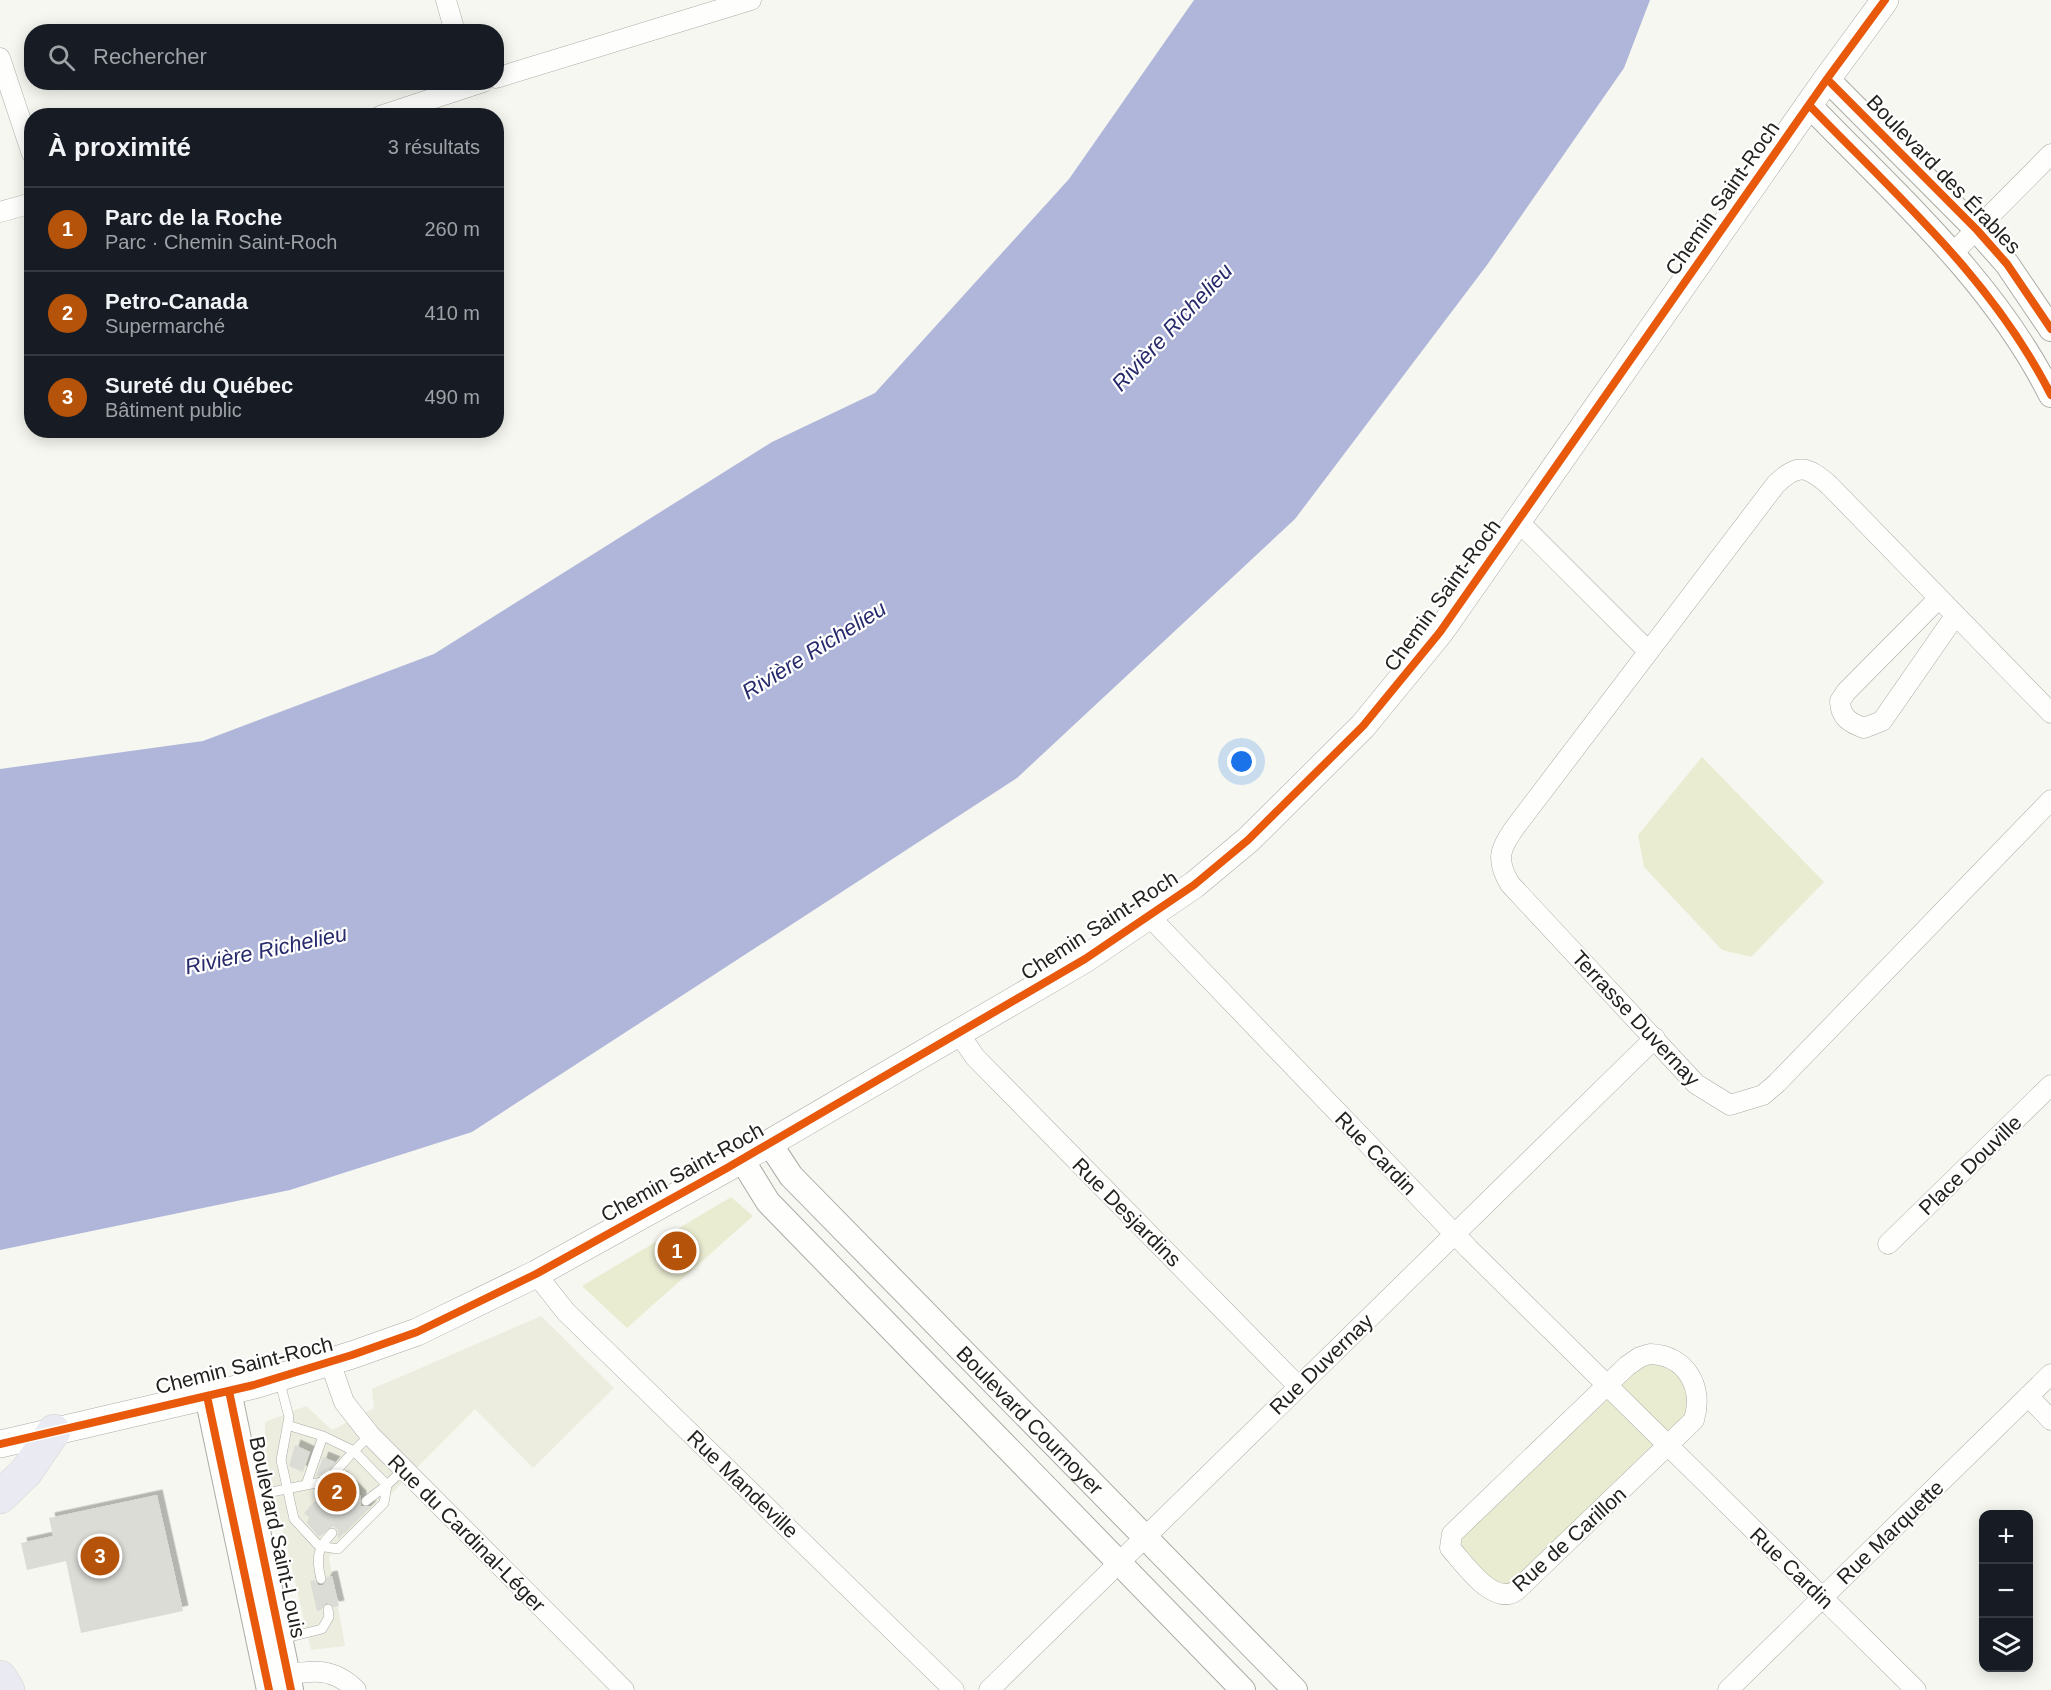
<!DOCTYPE html>
<html lang="fr">
<head>
<meta charset="utf-8">
<style>
	:root { --surface:#171b24; --page:#20242c; --text:#f1f3f6; --muted:#9ea1a6; --line:#363941; --accent:#b45309 }
	body { margin:0; font-family:Arial,sans-serif; background:var(--page); color:var(--text) }
	.controls { position:absolute; right:18px; bottom:18px; display:grid; overflow:hidden; border-radius:12px; box-shadow:0 3px 15px #0003 }
	.controls button { width:54px; height:54px; display:grid; place-items:center; padding:0; border:0; border-bottom:2px solid var(--line); background:var(--surface); color:var(--text); font:30px sans-serif }
	.you { position:absolute; left:1242px; top:762px; width:21px; height:21px; margin:-15px; border:4px solid #fff; border-radius:50%; background:#1a73e8; box-shadow:0 0 0 9px #1a73e833 }
	.badge { display:grid; place-items:center; width:39px; height:39px; border-radius:50%; background:var(--accent); color:#fff; font-size:20px; font-weight:700 }
	.pin { position:absolute; translate:-50% -50%; border:3px solid #fff; box-shadow:0 2px 6px #0006 }
	.list { margin:0; padding:0; list-style:none }
	h2 { display:flex; justify-content:space-between; align-items:center; height:78px; margin:0; padding:0 24px; font-size:26px }
	h2 small { font-size:20px; font-weight:400; color:var(--muted) }
	.list li { display:grid; grid-template-columns:39px 1fr auto; gap:18px; align-items:center; box-sizing:border-box; height:84px; padding:0 24px; border-top:2px solid var(--line) }
	.list b { display:block; font-size:22px; white-space:nowrap }
	.list p { margin:0; font-size:20px; white-space:nowrap; color:var(--muted) }
	.list em { font-size:20px; font-style:normal; color:var(--muted) }
	.icon { flex:none; width:33px; height:33px; fill:none; stroke:currentColor; stroke-width:2; stroke-linecap:round; stroke-linejoin:round }
	.map { position:relative; flex:none; width:2051px; height:1690px; overflow:hidden }
	.search { position:absolute; background:var(--surface); box-shadow:0 3px 15px #0003; left:24px; top:24px; width:480px; height:66px; display:flex; align-items:center; gap:15px; box-sizing:border-box; padding:0 21px; border-radius:24px; color:var(--muted); font-size:22px }
	.panel { position:absolute; background:var(--surface); box-shadow:0 3px 15px #0003; left:24px; top:108px; width:480px; height:330px; border-radius:24px }
	.map>svg:first-child { display:block }
	.built { fill:#eceddf }
	.green { fill:#eaecd2 }
	.water { fill:#afb6da }
	.building { fill:#dbdcd6; filter:url(#shadow) }
	.lines { fill:none; stroke-linecap:round; stroke-linejoin:round }
	.service-casing { stroke:#ababa6; stroke-width:10 }
	.minor-casing { stroke:#ababa6; stroke-width:21 }
	.tertiary-casing { stroke:#ababa6; stroke-width:26 }
	.secondary-casing { stroke:#ababa6; stroke-width:28 }
	.motorway-casing { stroke:#d4d4d1; stroke-width:34 }
	.service { stroke:#fefefd; stroke-width:9 }
	.minor { stroke:#fefefd; stroke-width:20 }
	.tertiary { stroke:#fefefd; stroke-width:24 }
	.secondary { stroke:#fefefd; stroke-width:27 }
	.motorway { stroke:#e9eaf2; stroke-width:33 }
	.cycleway-casing { stroke:#fff; stroke-width:11 }
	.cycleway { stroke:#e8590c; stroke-width:8 }
	.labels { text-anchor:middle; dominant-baseline:central; stroke-width:4.5; stroke-linejoin:round; paint-order:stroke }
	.street-label { font-size:21px; fill:#22231e; stroke:#fff }
	.water-label { font-size:22px; font-style:italic; fill:#272a6b; stroke:#fff }
</style>
</head>
<body>
<div class="map">
<svg width="2051" height="1690" viewBox="0 0 2051 1690">
	<defs>
		<filter id="shadow"><feDropShadow dx="5.5" dy="-5.5" stdDeviation="0" flood-color="#0004"/></filter>
	</defs>
	<rect width="100%" height="100%" fill="#f6f7f0"/>
	<path class="built" d="M541,1316L614,1388L533,1468L475,1409L329,1557L345,1646L311,1650L265,1453V1422L306,1406L332,1430L374,1408L372,1389Z"/>
	<path class="green" d="M1702,757L1824,882L1751,957L1722,950L1644,867L1638,835Z
		M731,1197L753,1216L627,1328L582,1286Z
		M1628,1358H1672L1695,1411L1510,1589L1495,1591L1450,1548Z"/>
	<path class="water" d="M1194,0H1650L1624,68L1487,265L1295,519L1017,778L472,1132L290,1190L0,1250V769L203,741L434,654L772,442L875,393L1069,179Z"/>
	<path class="building" d="M295,1445L310,1452L303,1472L289,1466Z
		M323,1457L335,1462L324,1475L316,1476Z
		M341,1476L361,1496V1506H371L338,1539V1530L333,1526L319,1537L307,1523L309,1517L304,1513Z
		M157,1495L183,1611L81,1633L66,1561L27,1570L21,1543L53,1536L49,1518Z
		M332,1576L339,1606L334,1607L327,1602L321,1610L317,1611L310,1581L314,1580L318,1585H323L327,1577Z"/>
	<g class="lines">
		<defs>
			<path id="service" d="M279,1379L289,1417L281,1460L294,1519L319,1546L338,1549L384,1503L387,1485
				M287,1425L323,1436L354,1451L370,1435
				M306,1485L327,1481L354,1451L387,1485L404,1469
				M252,1496L306,1485L323,1436
				M366,1501L387,1485
				M321,1579C316,1558 317,1548 332,1533
				M282,1639L322,1629L329,1617L328,1609"/>
			<path id="minor" d="M446,0L455,32
				M0,58L32,154
				M496,78L751,0
				M380,116L483,82
				M0,212L32,203
				M1954,252L2051,154
				M1518,521L1648,651
				M1938,599L1846,692L1840,701C1840,717 1850,723 1864,728L1882,721L1955,616
				M2051,713L1829,485C1807,466 1798,463 1776,484L1516,826C1500,848 1495,859 1510,884L1696,1084L1730,1105L1763,1095L1777,1083L2051,800
				M1150,917L1469,1249L1916,1690
				M959,1034L975,1057L1298,1386
				M1888,1244L2051,1085
				M536,1274L566,1312L954,1690
				M1650,1354C1686,1355 1704,1387 1694,1420L1517,1590C1494,1608 1464,1563 1450,1548L1452,1534L1627,1366L1640,1357Z
				M330,1362L344,1402L370,1435L624,1690
				M2028,1396L2051,1420
				M276,1677C308,1671 331,1665 356,1690
				M989,1690L1655,1038
				M1728,1690L2051,1374"/>
			<g id="tertiary">
				<path d="M1827,79L1977,230L2007,264L2051,329"/>
				<path d="M1809,105C1897,196 1993,280 2051,395"/>
				<path id="s1" d="M770,1144L791,1176L1295,1690"/>
				<path d="M742,1160L768,1202L1243,1690"/>
				<path d="M229,1391L291,1690"/>
				<path d="M207,1396L269,1690"/>
			</g>
			<path id="secondary" d="M0,1444L254,1385L352,1355L417,1332L536,1274L727,1168L1085,959L1194,885L1248,840L1363,726L1440,632L1827,79L1885,0"/>
			<path id="motorway" d="M0,1497L26,1472L54,1431
				M0,1677L8,1690"/>
		</defs>
		<use href="#service" class="service-casing"/>
		<use href="#minor" class="minor-casing"/>
		<use href="#tertiary" class="tertiary-casing"/>
		<use href="#secondary" class="secondary-casing"/>
		<use href="#motorway" class="motorway-casing"/>
		<use href="#service" class="service"/>
		<use href="#minor" class="minor"/>
		<use href="#tertiary" class="tertiary"/>
		<use href="#secondary" class="secondary"/>
		<use href="#motorway" class="motorway"/>
		<defs>
			<path id="cycleway" d="M1827,79L1977,230L2007,264L2051,329
				M1809,105C1897,196 1993,280 2051,395
				M229,1391L291,1690
				M207,1396L269,1690
				M0,1444L254,1385L352,1355L417,1332L536,1274L727,1168L1085,959L1194,885L1248,840L1363,726L1440,632L1827,79L1885,0"/>
		</defs>
		<use href="#cycleway" class="cycleway-casing"/>
		<use href="#cycleway" class="cycleway"/>
	</g>
	<g class="labels">
		<g class="street-label">
			<text transform="translate(1944 174) rotate(46)">Boulevard des Érables</text>
			<text transform="translate(1722 198) rotate(-55)">Chemin Saint-Roch</text>
			<text transform="translate(1442 595) rotate(-54)">Chemin Saint-Roch</text>
			<text transform="translate(1099 925) rotate(-33)">Chemin Saint-Roch</text>
			<text transform="translate(1636 1018) rotate(47)">Terrasse Duvernay</text>
			<text transform="translate(1376 1153) rotate(46)">Rue Cardin</text>
			<text transform="translate(1970 1165) rotate(-44)">Place Douville</text>
			<text transform="translate(682 1172) rotate(-29)">Chemin Saint-Roch</text>
			<text transform="translate(1127 1212) rotate(45)">Rue Desjardins</text>
			<text transform="translate(1321 1364) rotate(-44)">Rue Duvernay</text>
			<text transform="translate(244 1365) rotate(-14)">Chemin Saint-Roch</text>
			<text stroke="none"><textPath href="#s1" startOffset="380">Boulevard Cournoyer</textPath></text>
			<text transform="translate(743 1484) rotate(44)">Rue Mandeville</text>
			<text transform="translate(1890 1532) rotate(-44)">Rue Marquette</text>
			<text transform="translate(467 1533) rotate(45)">Rue du Cardinal-Léger</text>
			<text transform="translate(278 1537) rotate(78)">Boulevard Saint-Louis</text>
			<text transform="translate(1569 1539) rotate(-42)">Rue de Carillon</text>
			<text transform="translate(1792 1568) rotate(44)">Rue Cardin</text>
		</g>
		<g class="water-label">
			<text transform="translate(1172 327) rotate(-47)">Rivière Richelieu</text>
			<text transform="translate(814 650) rotate(-32)">Rivière Richelieu</text>
			<text transform="translate(266 950) rotate(-12)">Rivière Richelieu</text>
		</g>
	</g>
</svg>
<div class="controls">
<button>+</button>
<button>−</button>
<button><svg class="icon" aria-label="layers" viewBox="0 0 24 24"><path d="M12 4l9 5-9 5-9-5zM3 14l9 5 9-5"/></svg></button>
</div>
<div class="you"></div>
<div class="pin badge" style="left:677px;top:1251px">1</div>
<div class="pin badge" style="left:337px;top:1492px">2</div>
<div class="pin badge" style="left:100px;top:1556px">3</div>
<div class="search"><svg class="icon" aria-label="search" viewBox="0 0 24 24"><circle cx="10" cy="10" r="6"/><path d="M15 15l6 6"/></svg>Rechercher</div>
<section class="panel">
<h2>À proximité<small>3 résultats</small></h2>
<ul class="list">
<li><span class="badge">1</span><div><b>Parc de la Roche</b><p>Parc · Chemin Saint-Roch</p></div><em>260 m</em></li>
<li><span class="badge">2</span><div><b>Petro-Canada</b><p>Supermarché</p></div><em>410 m</em></li>
<li><span class="badge">3</span><div><b>Sureté du Québec</b><p>Bâtiment public</p></div><em>490 m</em></li>
</ul>
</section>
</div>
</body>
</html>
